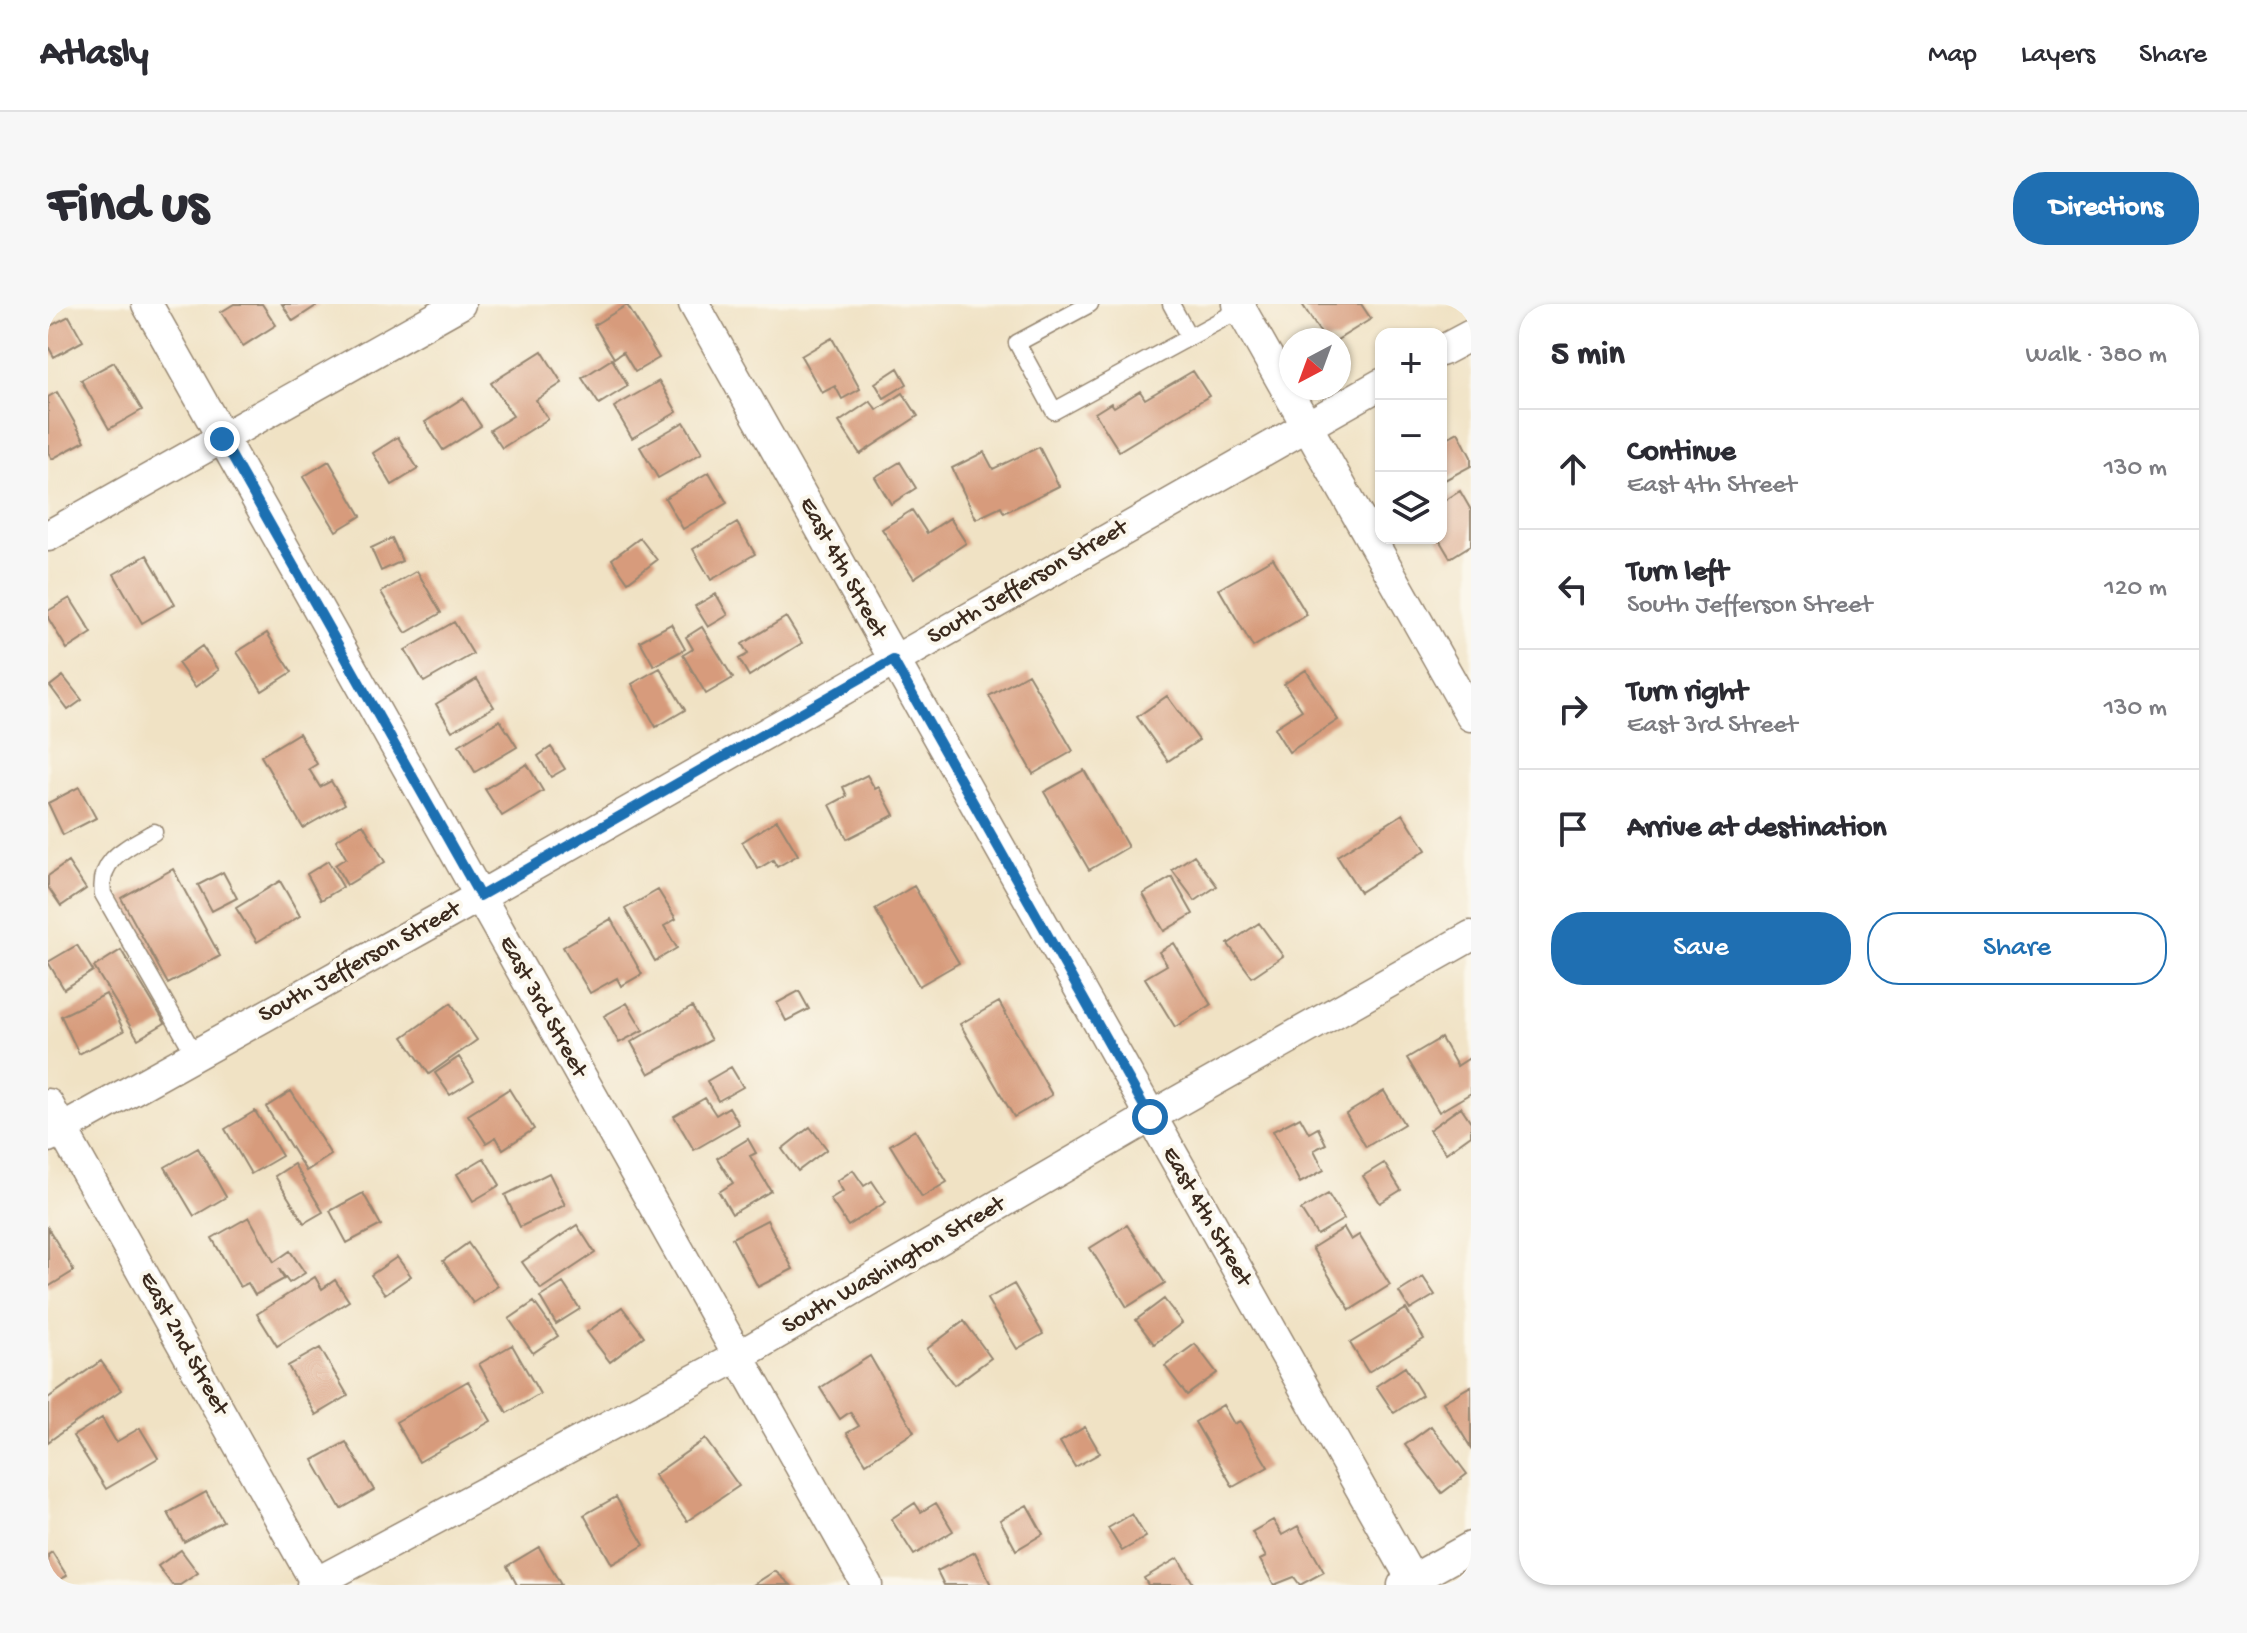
<!DOCTYPE html>
<html lang="en">
<head>
<meta charset="utf-8">
<style>
	:root { --surface:#fff; --page:#f7f7f7; --text:#2b2b33; --muted:#7c7c81; --line:#e1e1e2; --accent:#1f6fb2 }
	body { margin:0; font-family:"Gochi Hand",sans-serif; background:var(--page); color:var(--text) }
	.controls { position:absolute; right:24px; top:24px; display:grid; overflow:hidden; border-radius:16px; box-shadow:0 2px 6px #0004 }
	.controls button { width:72px; height:72px; display:grid; place-items:center; padding:0; border:0; border-bottom:2px solid var(--line); background:var(--surface); color:var(--text); font:40px sans-serif }
	.compass { position:absolute; left:1231px; top:24px; width:72px; height:72px; border-radius:50%; background:var(--surface); box-shadow:0 2px 6px #0004; rotate:221deg }
	.stop { position:absolute; width:24px; height:24px; margin:-18px; border:6px solid #1f6fb2; border-radius:50%; background:#fff }
	.stop.end { background:#1f6fb2; border-color:#fff; box-shadow:0 2px 8px #0008 }
	.list { margin:0; padding:0; list-style:none }
	h2 { display:flex; justify-content:space-between; align-items:center; height:104px; margin:0; padding:0 32px; font-size:34px }
	h2 small { font-size:26px; font-weight:400; color:var(--muted) }
	.list li { display:grid; grid-template-columns:52px 1fr auto; gap:24px; align-items:center; box-sizing:border-box; height:120px; padding:0 32px; border-top:2px solid var(--line) }
	.list b { display:block; font-size:30px; white-space:nowrap }
	.list p { margin:0; font-size:26px; white-space:nowrap; color:var(--muted) }
	.list em { font-size:26px; font-style:normal; color:var(--muted) }
	.actions { display:flex; gap:16px; padding:24px 32px }
	.actions a { flex:1; padding:18px 0; border:2px solid var(--accent); border-radius:32px; text-align:center; font-size:28px; color:var(--accent) }
	.actions .main { background:var(--accent); color:#fff }
	.icon { flex:none; width:44px; height:44px; fill:none; stroke:currentColor; stroke-width:2; stroke-linecap:round; stroke-linejoin:round }
	.map { position:relative; flex:none; width:1423px; height:1281px; overflow:hidden; border-radius:32px }
	header { display:flex; align-items:center; gap:48px; box-sizing:border-box; height:112px; padding:0 40px; background:var(--surface); border-bottom:2px solid var(--line) }
	header strong { font-size:38px }
	nav { display:flex; gap:44px; margin-inline-start:auto; font-size:28px }
	.intro { display:flex; align-items:center; justify-content:space-between; box-sizing:border-box; height:192px; padding:0 48px }
	h1 { margin:0; font-size:56px }
	.button { padding:20px 36px; border-radius:32px; background:var(--accent); color:#fff; font-size:28px; font-weight:700 }
	main { display:flex; gap:48px; padding:0 48px }
	aside { flex:1; background:var(--surface); border-radius:32px; box-shadow:0 2px 6px #0004 }
	.map>svg:first-child { display:block }
	.building { fill:#d79b7b }
	.lines { fill:none; stroke-linecap:round; stroke-linejoin:round }
	.service-casing { stroke:#968671; stroke-width:19 }
	.minor-casing { stroke:#968671; stroke-width:33 }
	.service { stroke:#fff; stroke-width:16 }
	.minor { stroke:#fff; stroke-width:30 }
	.route { stroke:#1f6fb2; stroke-width:10 }
	.labels { text-anchor:middle; dominant-baseline:central; stroke-width:8; stroke-linejoin:round; paint-order:stroke }
	.street-label { font-size:24px; fill:#3b2a1e; stroke:#fbf7ec }
</style>
</head>
<body>
<header>
<strong>Atlasly</strong>
<nav><a>Map</a><a>Layers</a><a>Share</a></nav>
</header>
<div class="intro"><h1>Find us</h1><a class="button">Directions</a></div>
<main>
<div class="map">
<svg width="1423" height="1281" viewBox="0 0 1423 1281">
	<rect width="100%" height="100%" fill="#fbf7ec"/>
	<filter id="ink" filterUnits="userSpaceOnUse"><feTurbulence type="fractalNoise" baseFrequency=".0125" numOctaves="2"/><feDisplacementMap in="SourceGraphic" scale="16" xChannelSelector="R" yChannelSelector="G"/><feConvolveMatrix kernelMatrix="1 2 1 2 8 2 1 2 1" color-interpolation-filters="sRGB"/></filter>
	<filter id="wash" filterUnits="userSpaceOnUse"><feTurbulence type="fractalNoise" baseFrequency=".006" numOctaves="4" result="noise"/><feDisplacementMap in="SourceGraphic" scale="32" xChannelSelector="R" yChannelSelector="G"/><feGaussianBlur stdDeviation="1.8" result="paint"/><feColorMatrix in="noise" values="0 0 0 0 0 0 0 0 0 0 0 0 0 0 0 0 0 1.4 0 .05"/><feComposite in="paint" operator="in"/></filter>
	<g filter="url(#wash)">
		<rect width="100%" height="100%" fill="#f0e2c4"/>
		<g id="blocks">
			<path class="building" d="M186,0H214L228,21L195,42L173,8Z
				M234,0H271L245,17Z
				M1254,0H1313L1323,15L1289,36H1277Z
				M579,1L611,54L587,68L575,48L566,54L546,21Z
				M21,12L35,37L6,53L0,42V23Z
				M784,34L812,85L794,95L787,82L774,89L753,52Z
				M494,47L514,79L488,96L500,115L454,144L442,126L465,112L443,79Z
				M564,55L580,82L551,100L534,74Z
				M66,58L94,106L61,125L33,76Z
				M850,64L859,80L836,94L827,79Z
				M1145,67L1161,92L1071,147L1047,109L1063,99L1066,103L1092,87L1097,95Z
				M611,77L629,108L584,134L566,103Z
				M9,88L37,137L4,155L0,148V93Z
				M855,89L870,112L812,150L791,118L822,97L829,106Z
				M415,94L433,122L395,146L377,118Z
				M636,118L654,149L610,174L592,143Z
				M1410,128L1423,153V162L1393,178V137Z
				M350,133L370,165L344,181L325,149Z
				M991,143L1011,182L956,209L953,203L928,215L904,164L936,148L945,165Z
				M281,157L313,212L288,227L255,173Z
				M852,158L868,184L843,200L827,173Z
				M661,168L679,199L635,225L617,194Z
				M1412,187L1423,206V241L1402,254L1390,234L1393,199Z
				M864,206L879,229L902,214L918,239L866,274L834,225Z
				M689,219L707,250L663,276L645,245Z
				M344,234L354,257L333,267L323,244Z
				M592,234L609,256L580,278L564,255Z
				M99,251L127,300L94,319L66,270Z
				M1225,254L1259,311L1205,343L1171,285Z
				M369,267L393,309L358,329L333,288Z
				M668,290L680,311L660,323L647,302Z
				M22,294L44,329L19,345L0,314V307Z
				M738,313L754,339L701,372L691,355L700,350L694,340Z
				M406,318L425,350L376,378L357,346Z
				M623,320L637,345L606,362L592,337Z
				M654,323L685,374L658,390L635,351L645,345L638,333Z
				M219,329L244,368L214,387L189,348Z
				M154,342L171,366L147,383L130,359Z
				M612,364L637,406L608,423L584,380Z
				M1258,366L1290,416L1241,448L1226,424L1254,406L1236,380Z
				M980,370L1025,447L985,470L941,392Z
				M15,372L34,396L20,406L2,382Z
				M429,375L446,403L404,427L388,400Z
				M1119,392L1151,436L1120,457L1089,413Z
				M452,416L469,443L427,468L411,441Z
				M251,429L269,460L261,465L272,483L283,477L297,500L255,524L213,452Z
				M503,443L517,465L503,473L490,452Z
				M479,460L495,487L454,512L437,485Z
				M1036,466L1080,543L1041,566L996,488Z
				M819,471L827,485L831,483L846,511L799,535L782,501L799,492L795,483Z
				M31,483L48,514L15,531L0,499Z
				M1355,510L1378,546L1312,588L1289,552Z
				M729,516L750,551L729,563L725,556L710,565L694,538Z
				M315,520L337,558L299,581L287,561L298,554L288,536Z
				M1146,551L1169,582L1147,597L1124,566Z
				M280,557L295,583L273,596L259,570Z
				M20,558L38,585L13,602L0,583V572Z
				M125,565L172,652L120,680L73,594Z
				M175,568L189,594L164,607L150,581Z
				M1124,573L1145,610L1116,627L1095,590Z
				M232,577L252,612L209,638L188,604Z
				M866,582L911,659L871,682L827,605Z
				M610,586L628,615L616,622L629,644L607,657L577,605Z
				M563,615L594,670L573,682L569,674L542,689L515,643Z
				M1211,619L1235,652L1204,673L1180,640Z
				M1126,639L1163,701L1127,723L1097,674L1119,661L1111,648Z
				M29,641L45,667L16,685L0,658Z
				M73,646L117,719L90,735L46,663Z
				M751,687L761,705L738,717L729,699Z
				M58,690L76,727L31,750L13,712Z
				M951,698L1004,791L966,813L912,720Z
				M403,699L429,736L381,770L355,733Z
				M579,699L595,726L571,739L556,712Z
				M644,703L663,736L601,770L583,738Z
				M1393,734L1409,762L1423,753V789L1391,808L1359,754Z
				M411,753L426,776L402,791L387,769Z
				M683,763L695,783L670,797L659,777Z
				M461,785L486,825L455,845L448,833L438,839L420,811Z
				M243,787L283,851L258,867L218,803Z
				M1336,787L1356,820L1318,843L1298,810Z
				M657,794L668,811L681,803L691,820L646,846L626,812Z
				M1413,803L1423,818V831L1398,849L1381,826Z
				M207,807L234,852L203,870L177,825Z
				M1252,813L1261,829L1270,824L1278,840L1266,846L1276,866L1252,879L1225,827Z
				M762,823L779,845L750,867L734,845Z
				M867,826L899,878L874,893L842,841Z
				M700,835L708,849L702,852L723,887L684,910L671,888L685,879L669,854Z
				M150,844L178,893L146,912L117,863Z
				M436,854L452,881L425,897L409,870Z
				M1336,859L1353,886L1332,899L1315,872Z
				M246,860L275,908L256,919L227,872Z
				M805,866L816,882L824,877L838,898L800,922L782,895L795,887L789,877Z
				M501,869L517,901L472,923L457,891Z
				M315,889L333,921L299,939L282,907Z
				M1280,890L1296,915L1269,931L1253,906Z
				M201,913L226,958L242,947L257,969L241,979L231,965L236,975L207,991L200,979L192,983L164,934Z
				M719,916L745,965L710,983L684,934Z
				M529,921L547,949L493,985L474,958Z
				M1079,921L1117,979L1079,1003L1042,944Z
				M0,924L26,967L0,983Z
				M1296,924L1303,936L1311,931L1342,981L1302,1006L1264,944Z
				M420,939L450,982L425,999L395,957Z
				M349,953L363,972L337,990L323,971Z
				M267,973L274,985L287,976L301,997L229,1042L209,1010Z
				M1375,973L1387,991L1362,1006L1351,988Z
				M515,979L532,1005L508,1020L492,993Z
				M966,980L995,1030L969,1045L939,995Z
				M1116,995L1134,1019L1106,1040L1088,1016Z
				M486,998L510,1032L485,1049L461,1015Z
				M574,1003L596,1032L562,1058L539,1028Z
				M1358,1005L1376,1035L1320,1068L1302,1039Z
				M916,1017L943,1054L906,1081L879,1045Z
				M1147,1040L1169,1069L1139,1091L1117,1062Z
				M464,1041L492,1090L459,1109L431,1060Z
				M272,1044L300,1092L268,1111L240,1062Z
				M822,1052L866,1128L818,1159L799,1129L811,1122L802,1108L792,1115L772,1084Z
				M53,1057L73,1086L0,1138V1094Z
				M1357,1063L1374,1091L1346,1109L1328,1082Z
				M420,1077L443,1117L371,1158L348,1118Z
				M1423,1082V1144L1395,1098Z
				M1175,1101L1186,1120L1192,1117L1220,1163L1185,1183L1147,1118Z
				M54,1114L68,1138L92,1124L110,1154L58,1185L25,1132Z
				M1383,1122L1419,1170L1394,1189L1357,1141Z
				M1037,1123L1052,1149L1027,1163L1012,1138Z
				M657,1135L691,1182L639,1217L606,1171Z
				M298,1138L326,1186L293,1205L265,1156Z
				M158,1188L175,1217L136,1238L120,1209Z
				M568,1193L596,1241L564,1260L536,1211Z
				M867,1199L873,1208L888,1199L905,1227L866,1251L843,1215Z
				M979,1201L995,1230L968,1246L952,1216Z
				M1084,1210L1098,1233L1074,1247L1060,1224Z
				M1225,1216L1234,1231L1250,1222L1276,1268L1252,1281L1246,1273L1226,1281L1212,1256L1218,1253L1204,1228Z
				M491,1243L513,1281H469L459,1262Z
				M133,1246L150,1269L132,1281H124L110,1262Z
				M4,1248L19,1272L0,1281V1251Z
				M927,1248L943,1281H896L889,1267Z
				M1130,1254L1146,1281H1100L1096,1274Z
				M727,1267L743,1281H705Z"/>
		</g>
	</g>
	<g filter="url(#ink)">
		<use href="#blocks" fill-opacity="0" stroke="#968671" stroke-width="2"/>
		<g class="lines">
			<defs>
				<path id="service" d="M1042,0L969,39L1006,107L1193,5
					M1123,0L1141,33
					M106,528C79,544 50,554 55,590L147,751"/>
				<path id="minor" d="M99,0L819,1281
					M646,0L1367,1281
					M1190,0L1423,412
					M1393,47L1423,31
					M0,232L412,0
					M0,800L269,1281
					M0,833L432,592L1333,80
					M264,1281L689,1053L1102,813L1423,632
					M1355,1281L1423,1243"/>
			</defs>
			<use href="#service" class="service-casing"/>
			<use href="#minor" class="minor-casing"/>
			<use href="#service" class="service"/>
			<use href="#minor" class="minor"/>
		</g>
	</g>
	<g class="lines" filter="url(#ink)">
		<path class="route" d="M174,135L432,592L845,356L1102,813"/>
	</g>
	<g class="labels">
		<g class="street-label">
			<text transform="translate(794 264) rotate(61)">East 4th Street</text>
			<text transform="translate(980 279) rotate(-30)">South Jefferson Street</text>
			<text transform="translate(312 659) rotate(-29)">South Jefferson Street</text>
			<text transform="translate(494 703) rotate(61)">East 3rd Street</text>
			<text transform="translate(1158 913) rotate(60)">East 4th Street</text>
			<text transform="translate(846 962) rotate(-30)">South Washington Street</text>
			<text transform="translate(135 1040) rotate(61)">East 2nd Street</text>
		</g>
	</g>
</svg>
<div class="controls">
<button>+</button>
<button>−</button>
<button><svg class="icon" aria-label="layers" viewBox="0 0 24 24"><path d="M12 4l9 5-9 5-9-5zM3 14l9 5 9-5"/></svg></button>
</div>
<svg class="compass" viewBox="-18 -18 36 36"><path d="M0-13l5 13h-10z" fill="#e53935"/><path d="M0 13l5-13h-10z" fill="#7c7c81"/></svg>
<div class="stop" style="left:1102px;top:813px"></div>
<div class="stop end" style="left:174px;top:135px"></div>
</div>
<aside>
<h2>5 min<small>Walk · 380 m</small></h2>
<ul class="list">
<li><svg class="icon" aria-label="ahead" viewBox="0 0 24 24"><path d="M12 20V5M6 11l6-6 6 6"/></svg><div><b>Continue</b><p>East 4th Street</p></div><em>130 m</em></li>
<li><svg class="icon" aria-label="left" viewBox="0 0 24 24"><path d="M17 20v-9H6M10 6l-5 5 5 5"/></svg><div><b>Turn left</b><p>South Jefferson Street</p></div><em>120 m</em></li>
<li><svg class="icon" aria-label="right" viewBox="0 0 24 24"><path d="M7 20v-9h11M14 6l5 5-5 5"/></svg><div><b>Turn right</b><p>East 3rd Street</p></div><em>130 m</em></li>
<li><svg class="icon" aria-label="arrive" viewBox="0 0 24 24"><path d="M6 21V4h12l-3 4 3 4H6"/></svg><div><b>Arrive at destination</b></div></li>
</ul>
<div class="actions"><a class="main">Save</a><a>Share</a></div>
</aside>
</main>
</body>
</html>
